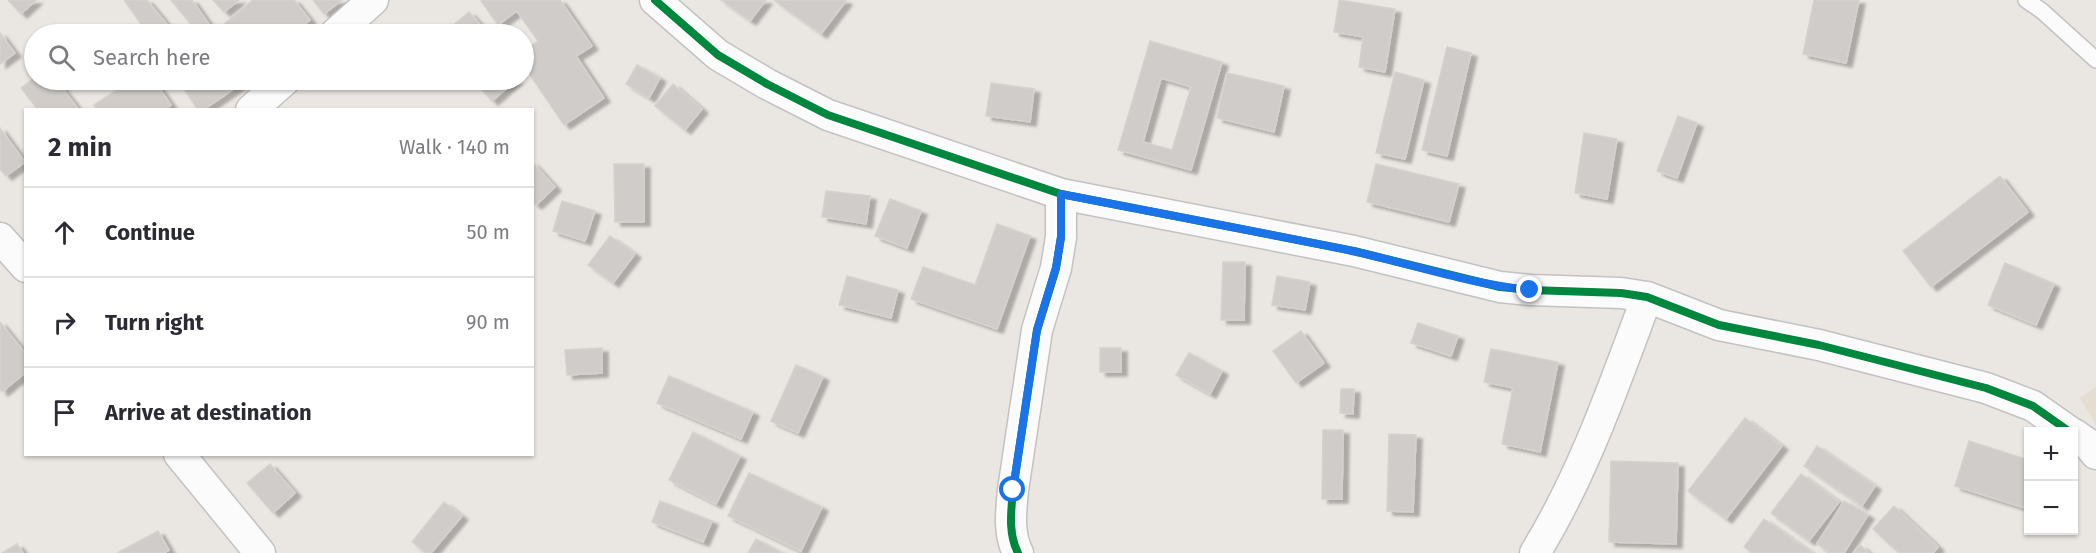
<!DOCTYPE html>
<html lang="en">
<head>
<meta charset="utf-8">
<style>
	:root { --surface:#fff; --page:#f7f7f7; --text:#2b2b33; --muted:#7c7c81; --line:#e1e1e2 }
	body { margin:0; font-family:"Fira Sans",sans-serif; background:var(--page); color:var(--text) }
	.controls { position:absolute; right:18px; bottom:18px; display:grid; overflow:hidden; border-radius:0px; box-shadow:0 2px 4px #0004 }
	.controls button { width:54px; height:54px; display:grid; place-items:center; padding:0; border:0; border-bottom:2px solid var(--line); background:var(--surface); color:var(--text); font:30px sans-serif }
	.stop { position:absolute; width:18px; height:18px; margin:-14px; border:4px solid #1a73e8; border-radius:50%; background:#fff }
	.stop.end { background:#1a73e8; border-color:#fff; box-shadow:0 2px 6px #0008 }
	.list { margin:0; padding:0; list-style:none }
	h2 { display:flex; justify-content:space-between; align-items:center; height:78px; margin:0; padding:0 24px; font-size:26px }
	h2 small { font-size:20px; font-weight:400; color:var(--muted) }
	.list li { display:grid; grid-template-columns:39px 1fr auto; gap:18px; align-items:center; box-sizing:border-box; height:90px; padding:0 24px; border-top:2px solid var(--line) }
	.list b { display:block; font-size:22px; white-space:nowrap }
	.list em { font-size:20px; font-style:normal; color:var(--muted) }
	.icon { flex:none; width:33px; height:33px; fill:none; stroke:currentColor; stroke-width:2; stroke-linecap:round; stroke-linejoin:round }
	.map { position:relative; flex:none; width:2096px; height:553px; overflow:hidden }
	.search { position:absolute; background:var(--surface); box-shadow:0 2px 4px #0004; left:24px; top:24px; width:510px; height:66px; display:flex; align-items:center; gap:15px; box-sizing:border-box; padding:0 21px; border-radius:33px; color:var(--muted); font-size:22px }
	.panel { position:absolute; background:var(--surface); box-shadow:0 2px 4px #0004; left:24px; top:108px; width:510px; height:348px; border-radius:0px }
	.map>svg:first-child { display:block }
	.education { fill:#e4ddd1 }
	.building { fill:#cfccc9; stroke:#d5d2ce; stroke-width:1.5; fill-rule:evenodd; filter:url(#shadow) }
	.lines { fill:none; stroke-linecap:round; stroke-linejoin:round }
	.service-casing { stroke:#c3c2c2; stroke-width:18 }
	.minor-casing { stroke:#c3c2c2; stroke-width:33 }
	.service { stroke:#fcfbfb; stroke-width:15 }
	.minor { stroke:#fcfbfb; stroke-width:30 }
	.cycleway-casing { stroke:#fff; stroke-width:11 }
	.cycleway { stroke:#00873e; stroke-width:8 }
	.route { stroke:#1a73e8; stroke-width:8 }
</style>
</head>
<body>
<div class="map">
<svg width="2096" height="553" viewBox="0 0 2096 553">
	<defs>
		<filter id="shadow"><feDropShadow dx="6" dy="4" stdDeviation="1.5" flood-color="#0004"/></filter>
	</defs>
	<rect width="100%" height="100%" fill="#eae6e2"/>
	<path class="education" d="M2096,387V425L2080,398Z"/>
	<path class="building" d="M8,0H36L21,14Z
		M124,0H147L175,34H148Z
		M171,0H192L216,34H199Z
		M213,0H239L224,12Z
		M253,0H294L310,20L293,34H233L224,24Z
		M313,0H342L324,14Z
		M484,0H560L592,46L576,56L604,98L564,125L524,66V51L538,41L517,11L498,25L481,1Z
		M721,0H766L750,21Z
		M774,0H845L846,1L821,34Z
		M1339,0L1395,9L1385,72L1359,67L1363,37L1334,32Z
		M1814,0H1859L1846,63L1803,54Z
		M469,12L489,34H442Z
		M0,33L15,53L0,64Z
		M1150,41L1222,62L1191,170L1118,150ZM1161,78L1191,87L1172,150L1143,142Z
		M1447,47L1471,53L1447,156L1422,150Z
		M637,65L660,78L649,98L626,84Z
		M1395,72L1424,80L1405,159L1376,153Z
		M1227,73L1284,86L1274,132L1217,118Z
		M34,78V80H56L79,110H38L21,88Z
		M132,80H154L171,105L164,110H97L94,105Z
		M178,80H247L203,110H198Z
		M473,80H516L492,101Z
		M991,83L1034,89L1030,122L986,116Z
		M673,84L702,109L685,130L655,106Z
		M1678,116L1697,123L1677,178L1657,171Z
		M0,128L25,162L6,176L0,169Z
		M1584,133L1617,139L1607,199L1575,193Z
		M532,162L555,187L536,205L532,202Z
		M614,164H644V222H615Z
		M1376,164L1459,184L1449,222L1367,202Z
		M2000,176L2028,212L1931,287L1903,251Z
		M826,191L870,196L866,224L822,217Z
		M890,199L921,211L907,248L875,236Z
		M562,201L595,211L585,241L553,231Z
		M997,224L1030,236L997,329L911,299L923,267L975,285Z
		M610,236L635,254L613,283L588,265Z
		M1223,262H1245L1244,320H1221Z
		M2005,263L2054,284L2036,325L1988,305Z
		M847,276L898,290L891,318L839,305Z
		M1277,276L1310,282L1305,310L1272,305Z
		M0,322L26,354V372L2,392L0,389Z
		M1418,323L1458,336L1451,356L1411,343Z
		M1301,331L1324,363L1296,383L1273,351Z
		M602,348V373L567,375L565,350Z
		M1100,348H1121V372H1100Z
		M1491,349L1558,362L1540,452L1502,444L1513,388L1484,382Z
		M1189,353L1222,371L1210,394L1176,375Z
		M796,365L823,377L798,433L771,421Z
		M669,376L753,412L741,439L657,403Z
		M1341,389H1354L1353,414L1340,413Z
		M1745,418L1782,446L1726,519L1688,491Z
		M1323,430H1343L1342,499H1322Z
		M693,432L740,456L716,504L669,480Z
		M1389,434L1416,435L1413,512L1387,511Z
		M1969,441L2028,460V509L1955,486Z
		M1817,446L1875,486L1862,506L1804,466Z
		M1611,461L1678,463L1676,544L1609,542Z
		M270,464L295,493L273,513L247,483Z
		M749,473L822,507L801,551L728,516Z
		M1801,474L1839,502L1809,541L1771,513Z
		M660,501L712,521L703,542L652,522Z
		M1844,501L1868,515L1844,553H1831L1817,544Z
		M444,502L462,516L431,553H426L412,542Z
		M1894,506L1938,547L1933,553H1899L1873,529Z
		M1764,519L1812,553H1753L1744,547Z
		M158,531L169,550L164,553H117Z
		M756,539L782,553H748Z
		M17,544L23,553H2Z
		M1860,545L1869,553H1853Z"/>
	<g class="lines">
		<defs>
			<path id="service" d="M2026,0L2042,11L2096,60"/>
			<path id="minor" d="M655,0L718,55L767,84L828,115L1061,194L1354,251L1500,287L1530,290L1621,293L1647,297L1719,325L1819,345L1986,388L2033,406L2070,432
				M335,34L373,0
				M251,110L285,80
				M0,238L26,267
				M2074,434L2087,443L2096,454
				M179,454L260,553
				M1018,553C1008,533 1011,512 1013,490L1037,330L1056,268L1061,237V194
				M1535,553C1584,473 1614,385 1647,297"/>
		</defs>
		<use href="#service" class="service-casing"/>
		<use href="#minor" class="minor-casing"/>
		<use href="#service" class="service"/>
		<use href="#minor" class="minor"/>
		<defs>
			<path id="cycleway" d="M655,0L718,55L767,84L828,115L1061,194L1354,251L1500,287L1530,290L1621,293L1647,297L1719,325L1819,345L1986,388L2033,406L2070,432
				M1018,553C1008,533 1011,512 1013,490L1037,330L1056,268L1061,237V194"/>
		</defs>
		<use href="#cycleway" class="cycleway-casing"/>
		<use href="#cycleway" class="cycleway"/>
	</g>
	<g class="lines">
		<path class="route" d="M1013,490L1037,330L1056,268L1061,237V194C1158,213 1255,231 1352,251C1412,264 1469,284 1530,290"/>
	</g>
</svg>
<div class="controls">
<button>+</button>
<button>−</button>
</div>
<div class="stop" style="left:1013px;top:490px"></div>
<div class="stop end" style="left:1530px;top:290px"></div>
<div class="search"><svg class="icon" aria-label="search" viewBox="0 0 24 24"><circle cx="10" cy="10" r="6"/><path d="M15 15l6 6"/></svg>Search here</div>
<section class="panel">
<h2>2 min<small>Walk · 140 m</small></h2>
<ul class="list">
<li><svg class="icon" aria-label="ahead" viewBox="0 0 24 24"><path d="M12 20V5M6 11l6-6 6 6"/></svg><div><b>Continue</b></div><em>50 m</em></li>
<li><svg class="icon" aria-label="right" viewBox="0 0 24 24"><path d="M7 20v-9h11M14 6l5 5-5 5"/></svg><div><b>Turn right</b></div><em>90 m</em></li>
<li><svg class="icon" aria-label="arrive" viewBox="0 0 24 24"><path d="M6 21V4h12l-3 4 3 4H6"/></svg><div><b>Arrive at destination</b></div></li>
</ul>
</section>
</div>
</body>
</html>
